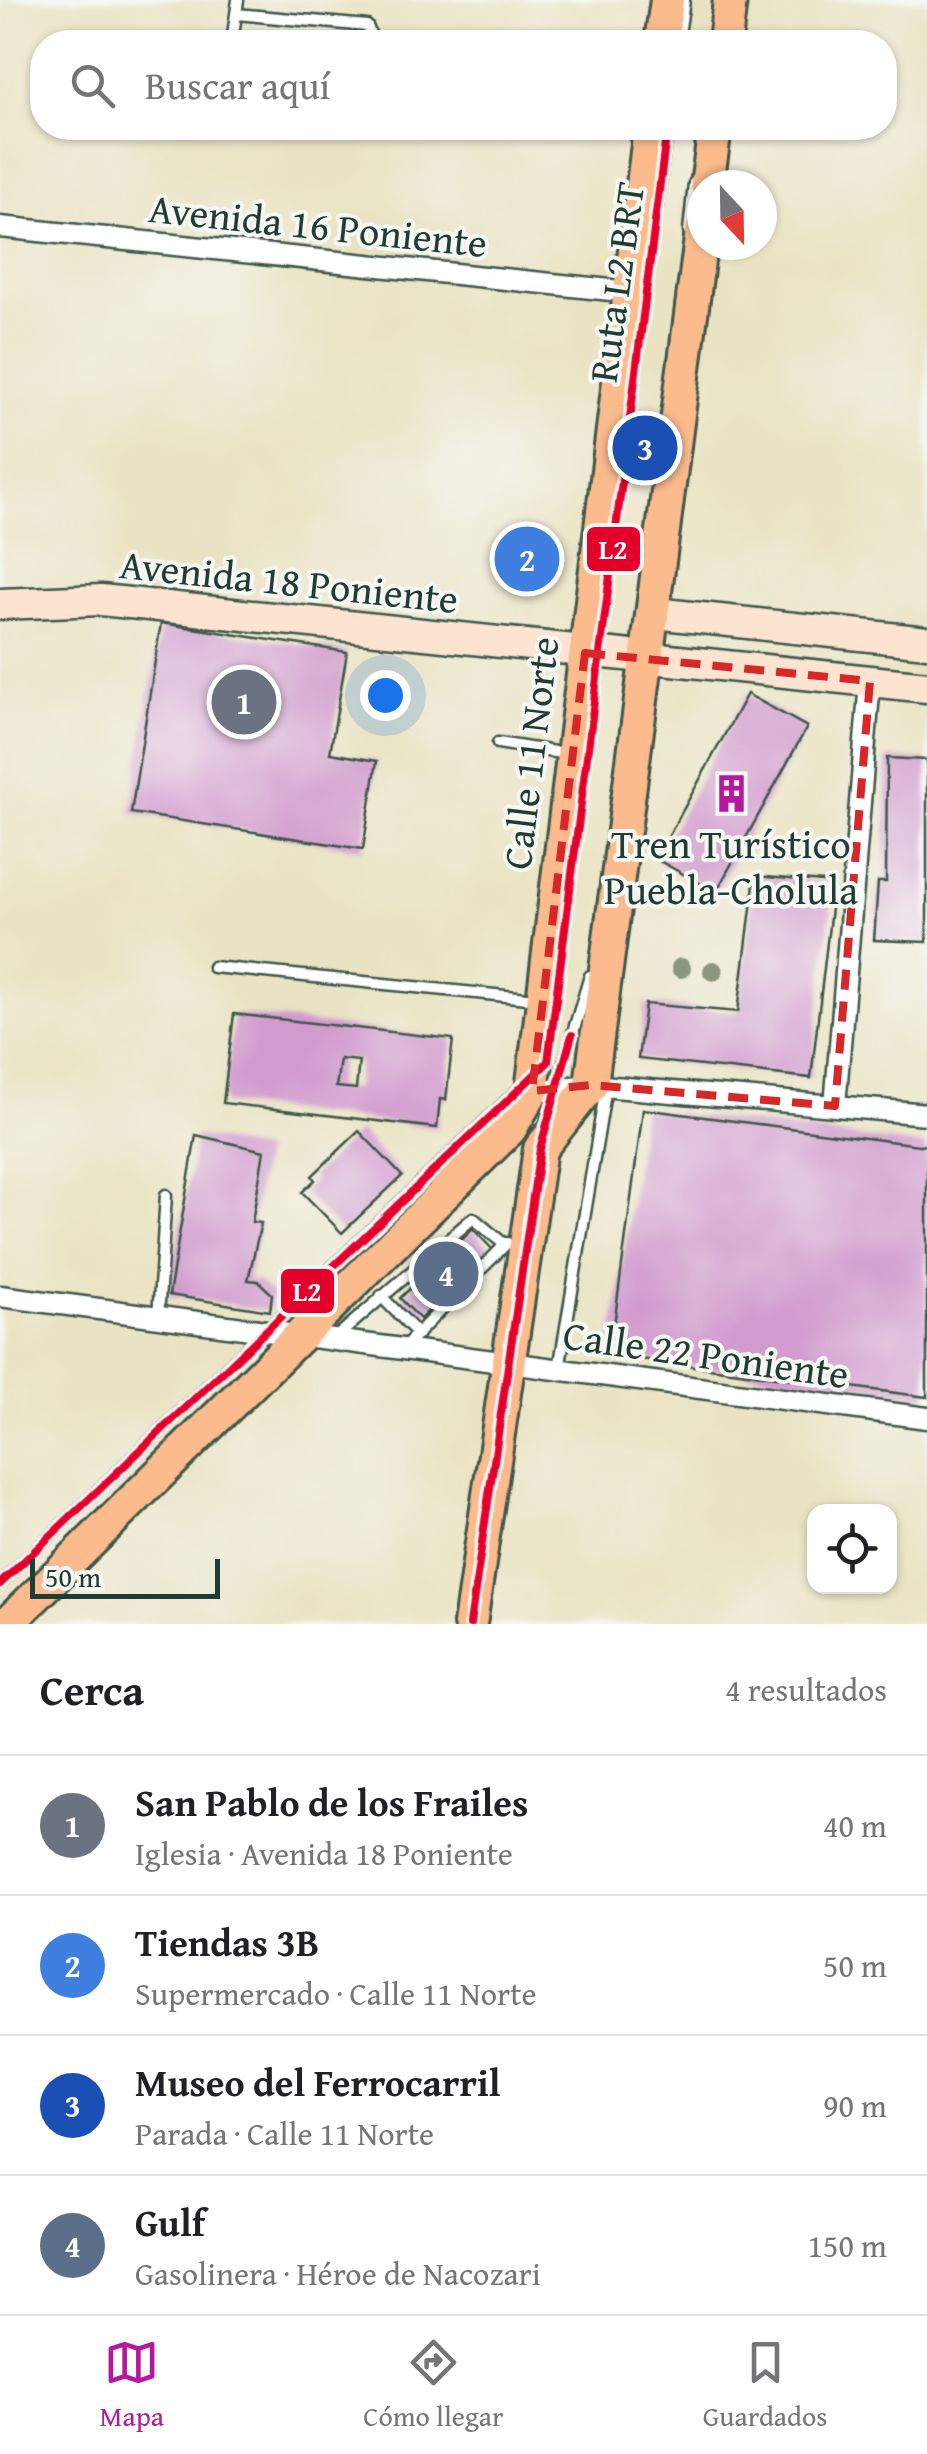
<!DOCTYPE html>
<html lang="es">
<head>
<meta charset="utf-8">
<style>
	:root { --surface:#fff; --page:#f2f2f2; --text:#202124; --muted:#757577; --line:#e0e0e0; --accent:#b5179e }
	body { margin:0; font-family:"Gentium Book Plus",serif; background:var(--page); color:var(--text) }
	.controls { position:absolute; right:30px; bottom:30px; display:grid; overflow:hidden; border-radius:20px; box-shadow:0 2px 8px #0004 }
	.controls button { width:90px; height:90px; display:grid; place-items:center; padding:0; border:0; border-bottom:2px solid var(--line); background:var(--surface); color:var(--text); font:50px sans-serif }
	.compass { position:absolute; left:687px; top:170px; width:90px; height:90px; border-radius:50%; background:var(--surface); box-shadow:0 2px 8px #0004; rotate:158deg }
	.scale { position:absolute; left:30px; bottom:25px; width:190px; box-sizing:border-box; padding-left:10px; border:5px solid #1f3d34; border-top:0; font-size:28px; line-height:35px; white-space:nowrap; color:#1f3d34; -webkit-text-stroke:8px #f6f6f2; paint-order:stroke }
	.you { position:absolute; left:385px; top:695px; width:35px; height:35px; margin:-25px; border:8px solid #fff; border-radius:50%; background:#1a73e8; box-shadow:0 0 0 15px #1a73e833 }
	.badge { display:grid; place-items:center; width:65px; height:65px; border-radius:50%; background:var(--accent); color:#fff; font-size:32px; font-weight:700 }
	.pin { position:absolute; translate:-50% -50%; border:5px solid #fff; box-shadow:0 2px 10px #0006 }
	.list { margin:0; padding:0; list-style:none }
	h2 { display:flex; justify-content:space-between; align-items:center; height:130px; margin:0; padding:0 40px; font-size:42px }
	h2 small { font-size:32px; font-weight:400; color:var(--muted) }
	.list li { display:grid; grid-template-columns:65px 1fr auto; gap:30px; align-items:center; box-sizing:border-box; height:140px; padding:0 40px; border-top:2px solid var(--line) }
	.list b { display:block; font-size:38px; white-space:nowrap }
	.list p { margin:0; font-size:32px; white-space:nowrap; color:var(--muted) }
	.list em { font-size:32px; font-style:normal; color:var(--muted) }
	.icon { flex:none; width:55px; height:55px; fill:none; stroke:currentColor; stroke-width:2; stroke-linecap:round; stroke-linejoin:round }
	.map { position:relative; flex:none; width:927px; height:1624px; overflow:hidden }
	.search { position:absolute; background:var(--surface); box-shadow:0 2px 8px #0004; left:30px; right:30px; top:30px; height:110px; display:flex; align-items:center; gap:25px; box-sizing:border-box; padding:0 35px; border-radius:40px; color:var(--muted); font-size:38px }
	.sheet { height:690px; background:var(--surface) }
	nav { display:flex; justify-content:space-around; align-items:center; box-sizing:border-box; height:140px; border-top:2px solid var(--line); background:var(--surface); font-size:28px; color:var(--muted) }
	nav a { display:grid; justify-items:center; gap:5px }
	nav .on { color:var(--accent) }
	.map>svg:first-child { display:block }
	.building { fill:#d19bce; fill-rule:evenodd }
	.lines { fill:none; stroke-linecap:round; stroke-linejoin:round }
	.lane-casing { stroke:#3d5649; stroke-width:15 }
	.street-casing { stroke:#3d5649; stroke-width:25 }
	.secondary-casing { stroke:#3d5649; stroke-width:35 }
	.primary-casing { stroke:#3d5649; stroke-width:38 }
	.lane { stroke:#fff; stroke-width:10 }
	.street { stroke:#fff; stroke-width:20 }
	.secondary { stroke:#fde4d1; stroke-width:30 }
	.primary { stroke:#fbbb8d; stroke-width:32 }
	.bus-1-casing { stroke:#f6f6f2; stroke-width:15 }
	.bus-1 { stroke:#e4002b; stroke-width:8 }
	.tree { fill:#89987d }
	.marked { fill:none; stroke:#d62828; stroke-width:8; stroke-dasharray:20 12; stroke-linejoin:round }
	.labels { text-anchor:middle; dominant-baseline:central; stroke-width:8; stroke-linejoin:round; paint-order:stroke }
	.street-label { font-size:40px; fill:#1f3d34; stroke:#f6f6f2 }
	.poi-label { font-size:40px; fill:#1f3d34; stroke:#f6f6f2 }
	.line-badge { stroke:#f6f6f2; stroke-width:4 }
	.badge-label { font-size:28px; text-anchor:middle; font-weight:bold; fill:#fff }
</style>
</head>
<body>
<div class="map">
<svg width="927" height="1624" viewBox="0 0 927 1624">
	<rect width="100%" height="100%" fill="#f6f6f2"/>
	<filter id="ink" filterUnits="userSpaceOnUse"><feTurbulence type="fractalNoise" baseFrequency=".01" numOctaves="2"/><feDisplacementMap in="SourceGraphic" scale="20" xChannelSelector="R" yChannelSelector="G"/><feConvolveMatrix kernelMatrix="1 2 1 2 8 2 1 2 1" color-interpolation-filters="sRGB"/></filter>
	<filter id="wash" filterUnits="userSpaceOnUse"><feTurbulence type="fractalNoise" baseFrequency=".0048" numOctaves="4" result="noise"/><feDisplacementMap in="SourceGraphic" scale="40" xChannelSelector="R" yChannelSelector="G"/><feGaussianBlur stdDeviation="2.25" result="paint"/><feColorMatrix in="noise" values="0 0 0 0 0 0 0 0 0 0 0 0 0 0 0 0 0 1.4 0 .05"/><feComposite in="paint" operator="in"/></filter>
	<g filter="url(#wash)">
		<rect width="100%" height="100%" fill="#eae3c3"/>
		<g id="blocks">
			<path class="building" d="M161,623L347,652L330,753L377,761L363,849L131,813Z
				M747,694L807,727L716,892L656,859Z
				M887,758L927,760V942L874,940L878,882H886Z
				M755,876L834,883L811,1078L638,1059L645,1004L738,1012Z
				M234,1014L453,1039L446,1100L440,1099L437,1128L223,1103ZM340,1059L359,1061L356,1089L336,1087Z
				M643,1109L927,1146V1397L610,1355Z
				M359,1131L402,1176L342,1233L302,1192L315,1180L312,1176Z
				M196,1135L264,1151L252,1222L261,1223L248,1280L258,1281L272,1294L270,1311L169,1295Z
				M473,1229L493,1250L420,1319L400,1298Z"/>
		</g>
	</g>
	<g filter="url(#ink)">
		<use href="#blocks" fill-opacity="0" stroke="#3d5649" stroke-width="2.5"/>
		<g class="lines">
			<defs>
				<path id="lane" d="M236,14L367,26L373,42
					M232,42L238,0
					M678,42L684,0
					M657,206L667,128
					M689,231L694,183
					M498,743L567,754
					M213,967L537,999
					M546,1122L590,976
					M381,1296L418,1334
					M158,1317L166,1195
					M334,1339L473,1218L504,1244
					M403,1348L507,1243
					M559,1369L606,1087
					M0,1584L516,1092"/>
				<path id="street" d="M0,227L630,292
					M532,1091L591,1085L927,1114
					M835,1106L870,681
					M0,1296L927,1418"/>
				<path id="secondary" d="M0,604L101,600L927,687
					M654,613L927,642"/>
				<path id="primary" d="M661,42L667,0
					M725,42L730,0
					M707,185L715,128
					M7,1624L510,1129L532,1091L650,128
					M470,1624L540,1149L591,1085L702,230"/>
			</defs>
			<use href="#lane" class="lane-casing"/>
			<use href="#street" class="street-casing"/>
			<use href="#secondary" class="secondary-casing"/>
			<use href="#primary" class="primary-casing"/>
			<use href="#lane" class="lane"/>
			<use href="#street" class="street"/>
			<use href="#secondary" class="secondary"/>
			<use href="#primary" class="primary"/>
			<defs>
				<path id="bus-1" d="M0,1584L548,1062L667,128
					M470,1624L540,1149L572,1035"/>
			</defs>
			<use href="#bus-1" class="bus-1-casing"/>
			<use href="#bus-1" class="bus-1"/>
		</g>
		<g class="tree">
			<circle cx="681" cy="968" r="10"/>
			<circle cx="713" cy="971" r="10"/>
		</g>
	</g>
	<path class="marked" d="M585,653L870,681L835,1106L591,1085L532,1091Z"/>
	<defs>
		<symbol id="building-bare" viewBox="-9 -9 18 18"><path d="M-4-6H4V6H1V3H-1V6H-4ZM-2.5-4.3h1.7v1.8h-1.7ZM.8-4.3h1.7v1.8H.8ZM-2.5-1h1.7V.8h-1.7ZM.8-1h1.7V.8H.8Z" fill="#b5179e" stroke="#f6f6f2" stroke-width="2.5" paint-order="stroke"/></symbol>
	</defs>
	<g fill-rule="evenodd">
		<use href="#building-bare" x="704" y="766" width="55" height="55"/>
	</g>
	<g class="labels">
		<g class="street-label">
			<text transform="translate(318 225) rotate(6)">Avenida 16 Poniente</text>
			<text transform="translate(616 282) rotate(-82)">Ruta L2 BRT</text>
			<text transform="translate(289 581) rotate(6)">Avenida 18 Poniente</text>
			<text transform="translate(530 753) rotate(-83)">Calle 11 Norte</text>
			<text transform="translate(706 1354) rotate(8)">Calle 22 Poniente</text>
		</g>
		<g class="poi-label">
			<text x="731" y="843">Tren Turístico<tspan x="731" dy="46">Puebla-Cholula</tspan></text>
		</g>
	</g>
	<g class="line-badge">
		<rect x="585" y="525" width="57" height="48" rx="10" fill="#e4002b"/>
		<rect x="279" y="1267" width="57" height="48" rx="10" fill="#e4002b"/>
	</g>
	<g class="badge-label">
		<text x="613" y="559">L2</text>
		<text x="307" y="1301">L2</text>
	</g>
</svg>
<div class="controls">
<button><svg class="icon" aria-label="locate" viewBox="0 0 24 24"><circle cx="12" cy="12" r="6"/><path d="M12 2v4M12 18v4M2 12h4M18 12h4"/></svg></button>
</div>
<svg class="compass" viewBox="-18 -18 36 36"><path d="M0-13l5 13h-10z" fill="#e53935"/><path d="M0 13l5-13h-10z" fill="#757577"/></svg>
<div class="scale">50 m</div>
<div class="you"></div>
<div class="pin badge" style="left:244px;top:702px;background:#6b7280">1</div>
<div class="pin badge" style="left:527px;top:559px;background:#3f7fe0">2</div>
<div class="pin badge" style="left:645px;top:448px;background:#1a4fb4">3</div>
<div class="pin badge" style="left:446px;top:1274px;background:#5c6f8a">4</div>
<div class="search"><svg class="icon" aria-label="search" viewBox="0 0 24 24"><circle cx="10" cy="10" r="6"/><path d="M15 15l6 6"/></svg>Buscar aquí</div>
</div>
<section class="sheet">
<h2>Cerca<small>4 resultados</small></h2>
<ul class="list">
<li><span class="badge" style="background:#6b7280">1</span><div><b>San Pablo de los Frailes</b><p>Iglesia · Avenida 18 Poniente</p></div><em>40 m</em></li>
<li><span class="badge" style="background:#3f7fe0">2</span><div><b>Tiendas 3B</b><p>Supermercado · Calle 11 Norte</p></div><em>50 m</em></li>
<li><span class="badge" style="background:#1a4fb4">3</span><div><b>Museo del Ferrocarril</b><p>Parada · Calle 11 Norte</p></div><em>90 m</em></li>
<li><span class="badge" style="background:#5c6f8a">4</span><div><b>Gulf</b><p>Gasolinera · Héroe de Nacozari</p></div><em>150 m</em></li>
</ul>
</section>
<nav>
<a class="on"><svg class="icon" aria-label="map" viewBox="0 0 24 24"><path d="M3 6l6-2 6 2 6-2v14l-6 2-6-2-6 2zM9 4v14M15 6v14"/></svg>Mapa</a>
<a><svg class="icon" aria-label="directions" viewBox="0 0 24 24"><path d="M12 3l9 9-9 9-9-9zM9 14v-3h6M13 9l2 2-2 2"/></svg>Cómo llegar</a>
<a><svg class="icon" aria-label="saved" viewBox="0 0 24 24"><path d="M7 4h10v16l-5-4-5 4z"/></svg>Guardados</a>
</nav>
</body>
</html>
